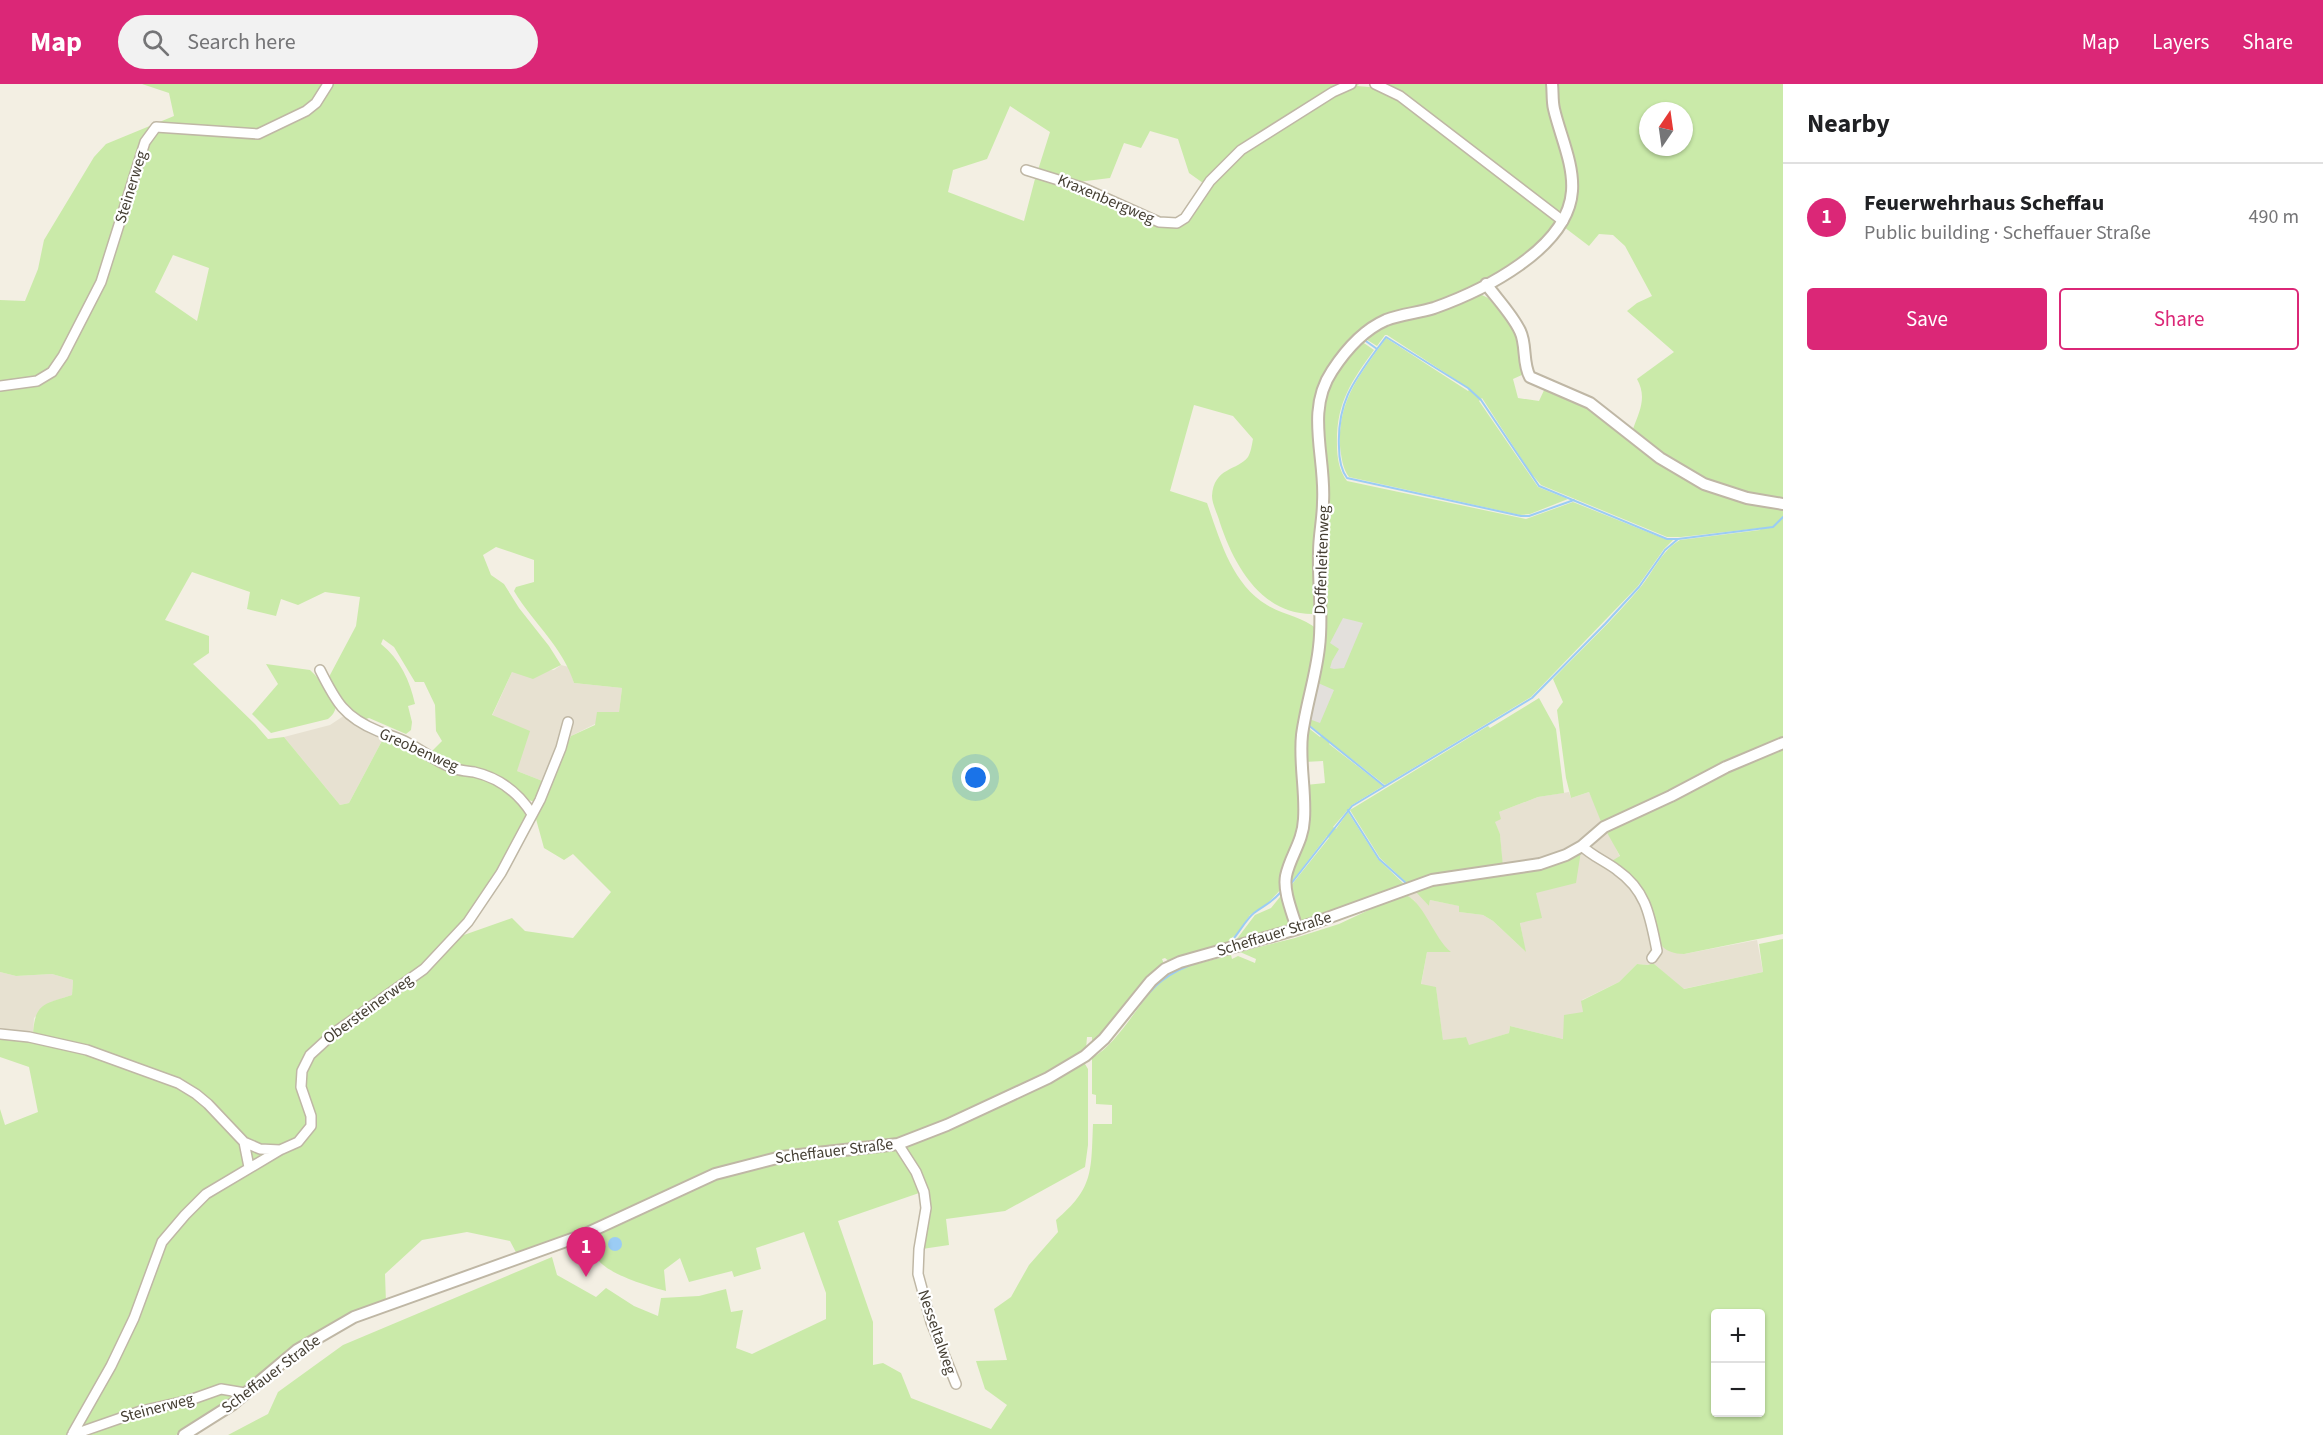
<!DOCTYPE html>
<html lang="en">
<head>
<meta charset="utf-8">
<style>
	:root { --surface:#fff; --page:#f2f2f2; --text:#202124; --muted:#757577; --line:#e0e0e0; --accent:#db2777 }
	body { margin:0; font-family:"Source Sans 3",sans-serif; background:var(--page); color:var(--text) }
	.controls { position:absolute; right:18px; bottom:18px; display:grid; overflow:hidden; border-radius:6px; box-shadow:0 2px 4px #0004 }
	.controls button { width:54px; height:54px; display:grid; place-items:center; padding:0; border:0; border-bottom:2px solid var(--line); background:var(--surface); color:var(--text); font:30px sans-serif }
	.compass { position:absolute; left:1639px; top:18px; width:54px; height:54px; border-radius:50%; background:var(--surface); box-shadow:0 2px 4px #0004; rotate:13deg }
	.you { position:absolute; left:976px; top:694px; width:21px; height:21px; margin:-15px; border:4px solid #fff; border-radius:50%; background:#1a73e8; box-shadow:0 0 0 9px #1a73e833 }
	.badge { display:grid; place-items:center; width:39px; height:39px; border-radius:50%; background:var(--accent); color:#fff; font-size:20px; font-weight:700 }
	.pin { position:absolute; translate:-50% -50px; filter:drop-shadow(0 2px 3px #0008) }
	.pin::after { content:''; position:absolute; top:32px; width:21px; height:18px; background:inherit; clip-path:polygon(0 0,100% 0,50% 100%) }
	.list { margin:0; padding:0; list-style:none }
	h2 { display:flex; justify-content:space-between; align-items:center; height:78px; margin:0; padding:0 24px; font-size:26px }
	h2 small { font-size:20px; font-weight:400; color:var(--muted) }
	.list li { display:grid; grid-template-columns:39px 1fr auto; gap:18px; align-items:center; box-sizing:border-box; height:108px; padding:0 24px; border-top:2px solid var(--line) }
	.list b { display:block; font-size:22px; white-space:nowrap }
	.list p { margin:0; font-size:20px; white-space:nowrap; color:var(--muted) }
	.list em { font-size:20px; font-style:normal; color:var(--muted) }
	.actions { display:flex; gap:12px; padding:18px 24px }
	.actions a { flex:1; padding:14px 0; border:2px solid var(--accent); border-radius:6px; text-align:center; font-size:21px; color:var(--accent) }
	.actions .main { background:var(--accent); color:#fff }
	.icon { flex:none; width:33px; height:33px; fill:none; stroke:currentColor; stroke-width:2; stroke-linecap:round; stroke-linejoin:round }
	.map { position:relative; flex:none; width:1783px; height:1351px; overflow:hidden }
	header { display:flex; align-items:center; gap:36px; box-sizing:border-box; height:84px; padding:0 30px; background:var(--accent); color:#fff }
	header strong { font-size:28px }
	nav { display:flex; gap:33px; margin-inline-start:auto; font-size:21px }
	.search { width:420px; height:54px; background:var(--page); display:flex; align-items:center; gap:15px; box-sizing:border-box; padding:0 21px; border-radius:33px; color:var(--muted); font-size:22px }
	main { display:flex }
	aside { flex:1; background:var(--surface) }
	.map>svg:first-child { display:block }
	.residential { fill:#e7e1d1 }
	.green { fill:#caeaa9; fill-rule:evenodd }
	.parking { fill:#e3e0dc }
	.water { fill:#9bccf4 }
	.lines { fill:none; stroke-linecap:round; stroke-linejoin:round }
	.stream { stroke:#9bccf4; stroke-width:2 }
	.minor-casing { stroke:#bfb7a5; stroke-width:12 }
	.tertiary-casing { stroke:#bfb7a5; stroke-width:14 }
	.minor { stroke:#fff; stroke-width:9 }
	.tertiary { stroke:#fff; stroke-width:10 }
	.labels { text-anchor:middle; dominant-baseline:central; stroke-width:4.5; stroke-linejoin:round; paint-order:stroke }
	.street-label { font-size:16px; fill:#453f33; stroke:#fff }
</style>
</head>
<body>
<header>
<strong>Map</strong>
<div class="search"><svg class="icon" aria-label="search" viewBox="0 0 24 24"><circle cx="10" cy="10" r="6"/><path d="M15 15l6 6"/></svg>Search here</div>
<nav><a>Map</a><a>Layers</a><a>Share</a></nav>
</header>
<main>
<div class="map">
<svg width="1783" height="1351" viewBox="0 0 1783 1351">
	<rect width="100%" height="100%" fill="#f3efe3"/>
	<path class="residential" d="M561,581L569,583L574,599L622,604L619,628L571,652L550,700L517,687L492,632L512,588L554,586Z
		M345,631L384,653L349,719L340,721L284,653L330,641Z
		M1569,708L1571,714L1589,708L1620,773L1611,778L1642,807L1652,824L1659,860L1684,870L1757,856L1763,888L1683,905L1653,879L1648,881L1637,880L1619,898L1582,916L1583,928L1563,955L1510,942L1509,949L1468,962L1465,953L1443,957L1436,904L1421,901L1427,868H1449L1443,862L1414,816L1403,810L1416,806L1429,822L1430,816L1460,822L1459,828L1483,831L1493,837L1525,867L1520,838L1503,788L1500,750L1494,738L1499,728L1538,713Z
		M0,888L16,892L52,890L73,896L72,911L51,918L34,934L33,950L0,947Z"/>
	<path class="green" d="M142,0H325C316,22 274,44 251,47C243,48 234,46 227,46L225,52L248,54L266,51L316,24L332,0H1359L1357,2L1381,4L1398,14L1553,132L1556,140C1549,155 1534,165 1521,175C1495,194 1467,210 1437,221C1420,227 1401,228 1384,234C1357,244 1327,280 1319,308C1314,325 1312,348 1315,367C1318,380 1322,392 1322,407C1321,421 1319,434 1317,448C1316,472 1317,497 1317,521L1312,530C1261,530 1234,481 1220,439C1218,431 1212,420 1212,412C1214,383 1237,387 1248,373C1251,368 1252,360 1253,355L1233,332L1194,321L1170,407L1207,419C1220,456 1232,500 1267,521C1283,531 1303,533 1317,545C1315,581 1304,615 1299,650C1296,681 1306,711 1302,742C1299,764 1282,781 1283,803L1267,820L1250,831L1237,850L1228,857L1227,861L1189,870L1170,878L1165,874L1162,875L1164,880L1149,891L1118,933L1092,960V953H1087L1086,965L1060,982L931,1044L898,1056L871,1061L796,1066L729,1081L519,1174L510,1157L467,1148L422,1156L385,1190L386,1219L330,1243L233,1318L176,1351H0V1025L5,1041L38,1028L29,983L0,973V955L2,953L59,961L173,1000L194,1012L239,1060L246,1055C230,1038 214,1016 194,1004C178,994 160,988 143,982C107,968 71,957 33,950C35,919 44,920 72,911L73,896L52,890L16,892L0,888V216L25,217L38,185L44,156L94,73L106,60L174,32L169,9ZM1010,22L1050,48L1038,86L1078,98L1110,94L1124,59L1141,64L1150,47L1178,55L1189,89L1210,104L1185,139C1144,146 1113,117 1076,104C1063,99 1050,95 1036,91L1024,137L948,108L953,86L987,75ZM173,171L209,184L197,237L155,208ZM496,463L534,476V498L516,503L514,507C533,539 563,563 574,599L622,604L619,628H597L595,641L571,652L537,727L536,735L544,764L564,776L573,770L611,808L573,854L525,847L512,834L461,852L429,883L390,914L322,962L307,985H298C316,948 359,930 391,907C438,872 476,828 505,777C512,764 528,743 525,727C524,720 517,714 512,709C503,701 492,695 480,692C467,688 453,688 441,682C420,673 405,660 384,653L349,719L340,721L284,653L268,655L255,640L193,580L209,569V552L165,536L192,488L250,508L247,525L276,532L281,515L298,521L325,508L360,513L356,542L330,591C328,610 348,626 363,636L369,634L406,650L411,646L412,638L408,622L415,620C410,597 400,575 381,560L383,555L394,563L415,598H424L435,621L436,647L442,657L431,668C451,685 474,682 497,692C510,698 523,717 536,718L545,698L517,687L530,647L492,631L512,588L533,595L561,581L549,562L519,524L504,500L491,491L483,471Z
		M1384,0H1549L1569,96L1563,130L1558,129Z
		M1555,0H1783V418L1749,412L1683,386L1635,351L1633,345C1640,326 1647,313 1637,295L1674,268L1627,227L1637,219L1652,212L1625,162L1613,151L1599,150L1589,162L1564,143C1586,101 1570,74 1558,32C1556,22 1556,11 1555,0ZM1648,27H1684V63H1648Z
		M1480,210L1488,214L1517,248L1524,290L1513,295L1518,314L1539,317L1546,302L1592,324L1678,389L1783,423V656L1602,740L1589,708L1571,714L1566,694L1557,626L1563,618L1553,595C1582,565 1612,537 1639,505C1653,489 1661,467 1680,456L1760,446L1761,444L1681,453H1667L1541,401L1530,388L1482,314L1479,317L1538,403L1568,415L1530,430L1520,431L1349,393C1343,386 1341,372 1340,362C1338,315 1360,291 1386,254L1468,307L1470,305L1387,251H1385L1377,262L1364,254L1385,240L1471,211Z
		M1361,257L1374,266C1351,298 1336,319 1337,361C1337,373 1339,387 1347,397L1526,435L1573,418L1665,455L1673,456L1664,465L1638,502L1531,613L1385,701L1330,658L1329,660L1383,702L1352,721L1333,743L1336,745L1348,728L1378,775L1406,802L1303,838C1295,831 1295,815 1289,804L1329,754L1327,752L1291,799H1289L1306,701L1325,699L1323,677L1304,678L1306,642L1320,653L1322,651L1307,639L1323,556L1320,327L1335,286Z
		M266,580L310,586C316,591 336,615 336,622C335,628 332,632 328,635L271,649L252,630L278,600Z
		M1539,614L1556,645L1564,709L1538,713L1499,728L1501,735L1495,738L1500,750L1503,783L1409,801L1380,774L1350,726L1488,642L1490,644Z
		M1783,663V850L1684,870C1644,869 1662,832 1642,807C1633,796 1620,787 1610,778L1620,772L1605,745L1714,692Z
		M1581,767L1576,799L1536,809L1542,834L1520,839L1526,868L1493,837L1483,831L1459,828V822L1430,816L1429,822L1416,808L1418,804Z
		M1284,808L1291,829L1286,845L1233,860L1255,831L1271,824Z
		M1403,810C1423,815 1434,855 1451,868H1427L1421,900L1436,903L1443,956L1466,953L1469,961L1509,949L1510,942L1563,955L1564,931L1583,928L1581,917L1619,898L1637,880L1648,881L1653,879L1684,905L1763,888L1759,860L1783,855V1351H228L268,1330L278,1308L343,1261L552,1173L557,1191L596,1213L606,1204L634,1222L658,1232L661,1214L699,1212L726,1205L731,1228L743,1226L736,1264L752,1270L826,1235V1209L804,1148L756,1164L761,1185L734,1193L732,1187L689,1198L680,1174L664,1186L666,1207C648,1202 602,1189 595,1171C592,1163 596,1154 599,1147L719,1093L784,1075L892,1065C908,1073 915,1093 922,1108L838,1137L873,1238V1281L883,1279L901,1289L911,1314L991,1345L1007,1321L985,1305L976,1277L1007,1276L994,1225L1011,1213L1029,1181L1058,1148L1056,1136C1094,1104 1091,1087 1093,1040H1112V1021L1096,1020V1011L1092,1010V974C1120,958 1137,919 1161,898C1180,881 1207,878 1231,871L1232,875L1238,872L1255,879L1256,875L1240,868L1295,854L1339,840ZM1716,1230H1760V1328H1716Z
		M1080,979L1085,980L1088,985V1061L1085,1083L1005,1127L946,1135L949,1161L922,1165L929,1124L907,1070L906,1065L909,1061Z"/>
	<path class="parking" d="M1343,534L1363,539L1344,584L1334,585L1330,584L1332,577L1339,565L1330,559Z
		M1318,599L1334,606L1320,639L1309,635Z"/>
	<path class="water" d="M608 1160a7 7 0 1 1 14 0a7 7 0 1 1-14 0Z"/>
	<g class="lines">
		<path class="stream" d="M1363,255L1377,265L1386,253L1468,304L1481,316L1539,402L1667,455H1678L1773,443L1783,433
			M1377,265C1352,299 1337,320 1339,363C1339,373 1341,386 1347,394L1521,432H1529L1574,416
			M1307,640L1384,702
			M1348,726L1379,775L1407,800
			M1290,801L1352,722L1532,614L1605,540L1639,503L1665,466L1678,455
			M1229,860C1238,851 1246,835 1254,829C1266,820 1270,820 1281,808
			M1116,948C1148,913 1153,892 1202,877"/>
		<defs>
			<path id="minor" d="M1375,0L1400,12L1563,137
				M1026,86L1081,103L1159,138L1177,139L1185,134L1210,97L1241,66L1333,8L1351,0
				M0,302L37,297L52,288L63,272L101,198L145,58L156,43L258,50L306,27L316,19L328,0
				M320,586C336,618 344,633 378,647C388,651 399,654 408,659C424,667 438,680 456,685C462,687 468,687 474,688C500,694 518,708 532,730
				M1582,762C1592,772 1605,777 1617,786C1647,807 1650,833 1657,867L1652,874
				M0,950L29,953L87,966L178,999L196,1010L208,1020L244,1058L260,1065L280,1066L298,1058L311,1042V1032L301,1003L302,987L310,971L334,949L424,885L468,838L501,789L540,716L561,664L568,638
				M244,1058L249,1083
				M898,1060L916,1088L924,1108L926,1124L919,1165L918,1190L931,1238L956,1300
				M73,1349L111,1282L134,1234L162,1158L185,1131L206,1110L280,1066
				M72,1351L141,1327L190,1316L221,1305L245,1309"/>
			<path id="tertiary" d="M1486,200C1497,215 1512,230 1520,247C1527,261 1522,279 1530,293L1590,319L1660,374L1704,400L1747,414L1783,420
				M1297,845C1293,830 1283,808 1286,792C1290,772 1303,758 1304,735C1306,707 1299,679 1302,651C1306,621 1316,592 1319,563C1323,532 1318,499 1319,468C1319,451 1323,435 1323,418C1326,374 1305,327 1332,287C1345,267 1363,246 1386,236C1401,230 1418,229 1434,224C1482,207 1568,165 1572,107C1574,80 1560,51 1554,25C1552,17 1553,8 1552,0
				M184,1351L233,1320L297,1266L354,1233L583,1151L715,1090L781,1073L898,1060L947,1041L1048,994L1085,972L1104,955L1151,897L1165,885L1180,878L1297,845L1432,796L1540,780L1566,771L1582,762L1604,743L1671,712L1726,683L1783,659"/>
		</defs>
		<use href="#minor" class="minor-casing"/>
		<use href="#tertiary" class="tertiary-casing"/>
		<use href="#minor" class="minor"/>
		<use href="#tertiary" class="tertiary"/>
	</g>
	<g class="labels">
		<g class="street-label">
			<text transform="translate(131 103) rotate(-73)">Steinerweg</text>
			<text transform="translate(1106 115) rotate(23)">Kraxenbergweg</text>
			<text transform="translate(1322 476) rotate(-88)">Doffenleitenweg</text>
			<text transform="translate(419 666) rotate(24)">Greobenweg</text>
			<text transform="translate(1274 850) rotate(-17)">Scheffauer Straße</text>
			<text transform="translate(368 925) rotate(-36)">Obersteinerweg</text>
			<text transform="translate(834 1067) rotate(-7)">Scheffauer Straße</text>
			<text transform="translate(937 1248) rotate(71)">Nesseltalweg</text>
			<text transform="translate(271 1290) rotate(-37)">Scheffauer Straße</text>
			<text transform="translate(157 1324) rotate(-15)">Steinerweg</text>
		</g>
	</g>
</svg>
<div class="controls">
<button>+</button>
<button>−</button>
</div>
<svg class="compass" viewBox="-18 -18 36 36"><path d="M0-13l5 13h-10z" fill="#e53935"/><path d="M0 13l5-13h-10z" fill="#757577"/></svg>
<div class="you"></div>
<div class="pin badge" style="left:586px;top:1193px">1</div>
</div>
<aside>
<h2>Nearby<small></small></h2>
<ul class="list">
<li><span class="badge">1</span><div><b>Feuerwehrhaus Scheffau</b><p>Public building · Scheffauer Straße</p></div><em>490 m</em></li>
</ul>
<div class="actions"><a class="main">Save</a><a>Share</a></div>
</aside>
</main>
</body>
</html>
